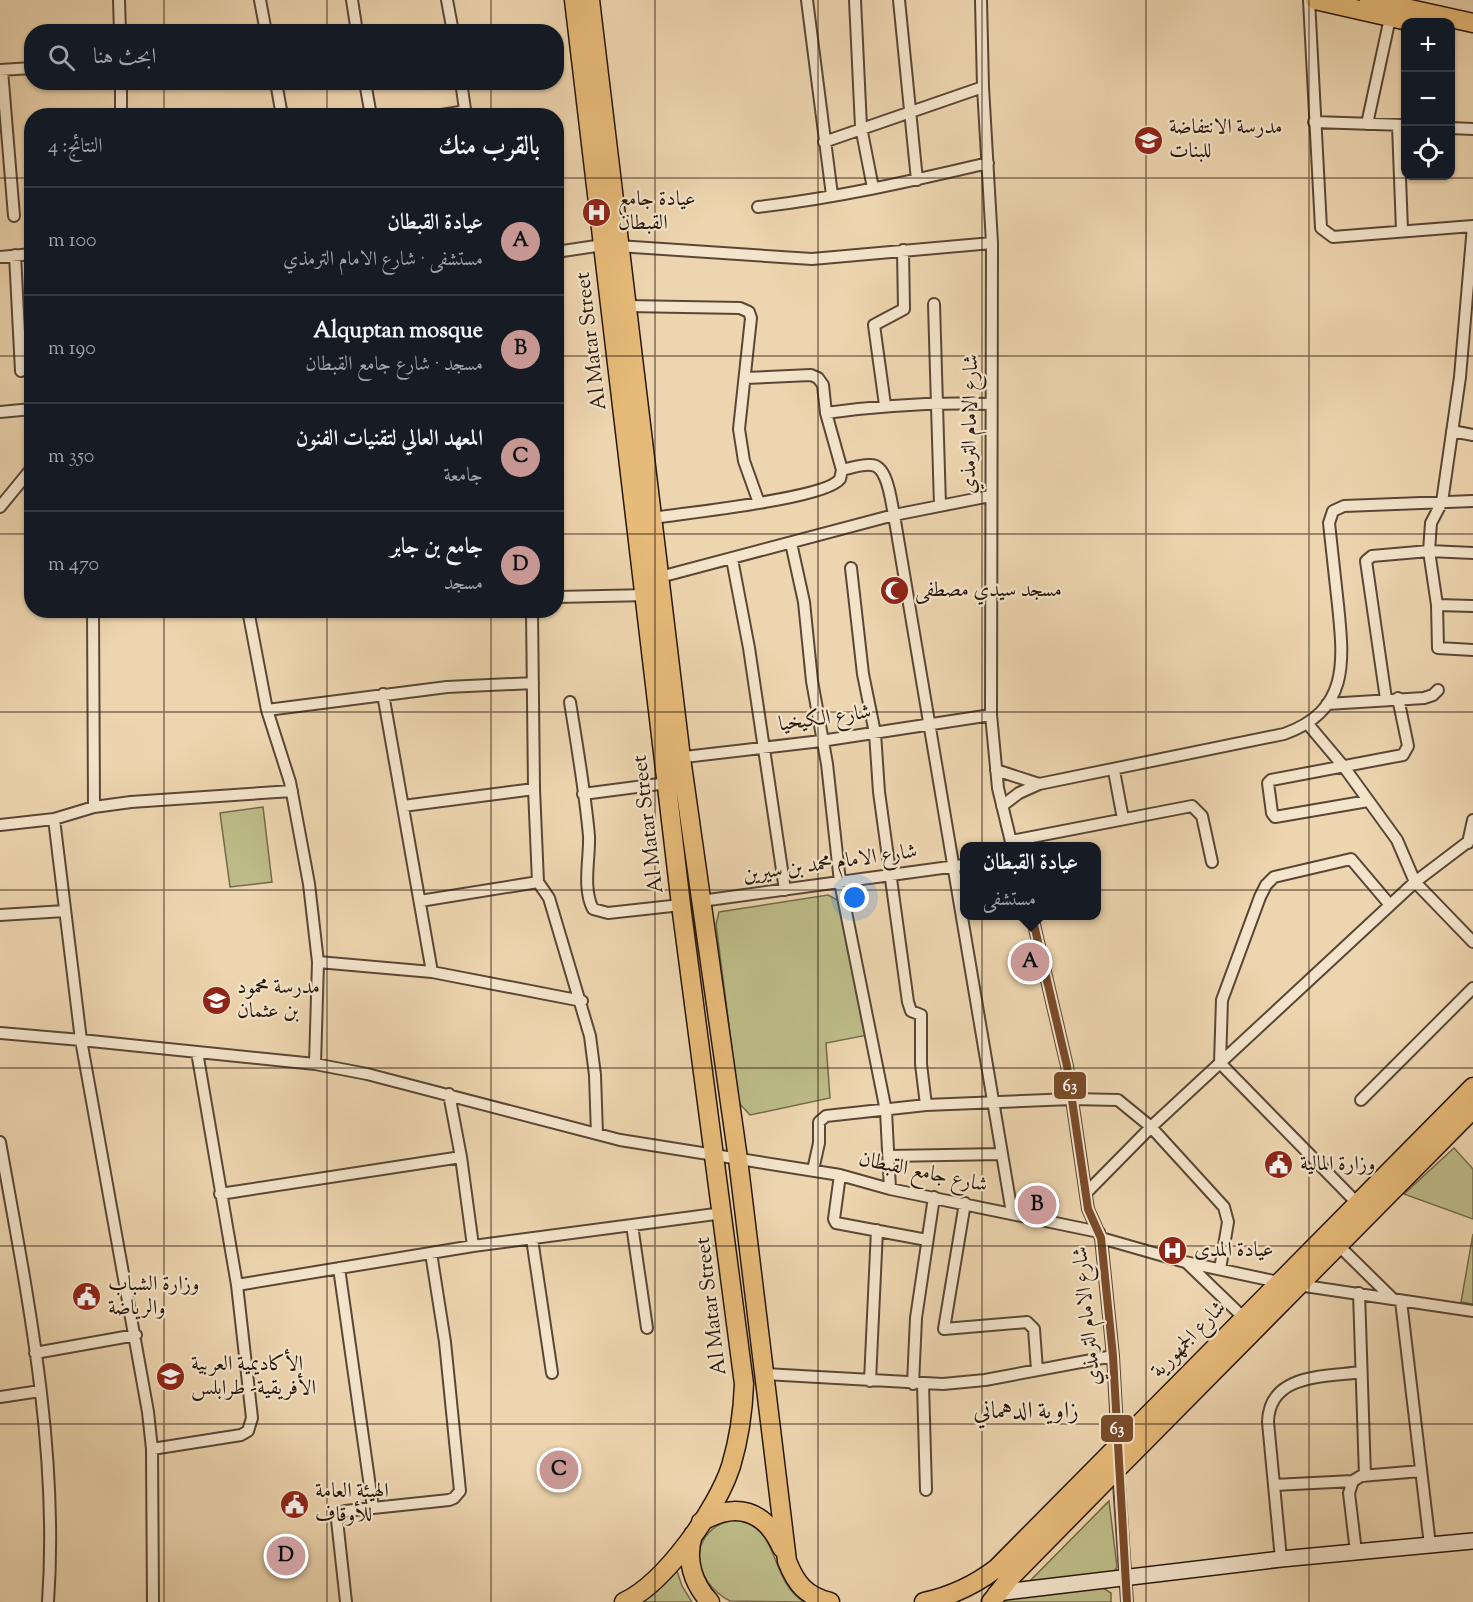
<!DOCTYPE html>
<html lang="ar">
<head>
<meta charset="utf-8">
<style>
	:root { --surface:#171b24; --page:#20242c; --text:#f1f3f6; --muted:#9ea1a6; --line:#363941; --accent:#c59692 }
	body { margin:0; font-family:"Sorts Mill Goudy",Amiri,serif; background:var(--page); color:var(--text); direction:rtl }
	.controls { position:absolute; right:18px; top:18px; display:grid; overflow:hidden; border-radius:12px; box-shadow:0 2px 4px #0004 }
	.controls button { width:54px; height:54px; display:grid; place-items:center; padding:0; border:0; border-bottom:2px solid var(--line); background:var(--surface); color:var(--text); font:30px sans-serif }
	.you { position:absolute; left:855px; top:898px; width:21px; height:21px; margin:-15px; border:4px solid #fff; border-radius:50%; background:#1a73e8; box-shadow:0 0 0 9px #1a73e833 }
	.badge { display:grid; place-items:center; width:39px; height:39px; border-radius:50%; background:var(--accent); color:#111; font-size:20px; font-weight:700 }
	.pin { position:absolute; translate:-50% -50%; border:3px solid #fff; box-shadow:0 2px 6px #0006 }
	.popup { position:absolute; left:960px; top:842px; width:141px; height:78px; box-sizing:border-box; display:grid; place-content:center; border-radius:12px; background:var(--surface); filter:drop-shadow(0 2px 4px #0005); font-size:20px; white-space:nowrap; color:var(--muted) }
	.popup b { font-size:22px; color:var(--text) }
	.popup::after { content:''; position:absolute; left:50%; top:100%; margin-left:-12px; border:12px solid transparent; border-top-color:var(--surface) }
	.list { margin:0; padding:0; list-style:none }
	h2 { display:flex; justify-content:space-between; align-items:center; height:78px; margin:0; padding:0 24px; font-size:26px }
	h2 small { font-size:20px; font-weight:400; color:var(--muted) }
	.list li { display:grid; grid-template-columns:39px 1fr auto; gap:18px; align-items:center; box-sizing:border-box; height:108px; padding:0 24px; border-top:2px solid var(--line) }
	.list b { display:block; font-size:22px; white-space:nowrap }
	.list p { margin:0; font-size:20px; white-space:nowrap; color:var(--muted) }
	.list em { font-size:20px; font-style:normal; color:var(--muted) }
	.icon { flex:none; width:33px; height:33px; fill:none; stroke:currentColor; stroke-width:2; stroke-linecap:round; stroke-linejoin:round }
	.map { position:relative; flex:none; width:1473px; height:1602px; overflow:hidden; direction:ltr }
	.search { position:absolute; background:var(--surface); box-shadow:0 2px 4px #0004; left:24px; top:24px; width:540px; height:66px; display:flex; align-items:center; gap:15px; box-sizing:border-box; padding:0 21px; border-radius:24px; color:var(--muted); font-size:22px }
	.panel { position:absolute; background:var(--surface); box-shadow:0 2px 4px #0004; left:24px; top:108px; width:540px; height:510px; border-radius:24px; direction:rtl }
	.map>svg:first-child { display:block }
	.green { fill:#bdbc88; stroke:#726a4a; stroke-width:1.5 }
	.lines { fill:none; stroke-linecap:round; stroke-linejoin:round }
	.minor-casing { stroke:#594736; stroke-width:14 }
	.secondary-casing { stroke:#28180d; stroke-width:18 }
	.primary-casing { stroke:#28180d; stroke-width:21 }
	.minor { stroke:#f3e4cb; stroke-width:10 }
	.secondary { stroke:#f3e4cb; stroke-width:15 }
	.primary { stroke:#e6ba78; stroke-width:18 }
	.bus-1-casing { stroke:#f3e4cb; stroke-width:12 }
	.bus-1 { stroke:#7a4b2a; stroke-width:8 }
	.grid { fill:none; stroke:#28180d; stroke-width:1.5; stroke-opacity:0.55 }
	.labels { text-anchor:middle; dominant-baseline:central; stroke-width:4.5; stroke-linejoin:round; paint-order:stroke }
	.poi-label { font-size:21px; fill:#28180d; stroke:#f3e4cb; text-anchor:start }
	.street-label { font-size:21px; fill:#28180d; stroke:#f3e4cb }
	.quarter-label { font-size:24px; fill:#28180d; stroke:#f3e4cb }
	.line-badge { stroke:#f3e4cb; stroke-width:2 }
	.badge-label { font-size:16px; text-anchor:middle; font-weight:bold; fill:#fff }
</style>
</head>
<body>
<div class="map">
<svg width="1473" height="1602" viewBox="0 0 1473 1602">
	<rect width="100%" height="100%" fill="#edd5af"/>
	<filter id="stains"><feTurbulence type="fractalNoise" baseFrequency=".00333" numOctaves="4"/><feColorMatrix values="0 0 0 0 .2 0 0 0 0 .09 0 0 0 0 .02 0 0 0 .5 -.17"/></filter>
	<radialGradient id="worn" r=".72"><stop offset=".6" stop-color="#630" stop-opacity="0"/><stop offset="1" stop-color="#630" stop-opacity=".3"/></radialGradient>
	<path class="green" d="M263,807L272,882L230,887L220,813Z
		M828,895L845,904L868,1035L826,1043L830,1098L750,1115L739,1103L716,924L719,912Z
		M1454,1148L1473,1169V1219L1404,1194Z
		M1473,1234V1304L1461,1302Z
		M1109,1501L1117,1567L1112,1575L1023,1588Z
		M730,1520C783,1522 766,1578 804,1602L730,1601C693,1582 685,1535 730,1520Z
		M677,1571L682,1586L692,1602H640L657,1591Z
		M1103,1588L1111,1593V1602H1004L1008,1598Z"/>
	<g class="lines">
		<defs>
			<path id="minor" d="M119,0L120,32
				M260,0L266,32
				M352,0L357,32
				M447,0L453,32
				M807,0L832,195
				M855,0L861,127L873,188
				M899,0L917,180
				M981,0L983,87L992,243L991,715L998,788L1012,846
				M1309,0L1321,228L1333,237L1473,226
				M0,70L32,68
				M2,70L14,216
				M121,82V116
				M276,82L282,116
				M365,82L371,116
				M461,82L466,116
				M435,116L466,111
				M1314,122L1404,125
				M1367,124L1390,18
				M1398,125L1402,230
				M1450,128L1473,129
				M824,142L983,87
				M758,207C836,198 912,181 988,163
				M1473,226L1460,377L1442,502L1431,523L1429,551L1437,605L1438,648L1473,650
				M556,252L603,245L812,259L992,243
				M15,255L21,371
				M0,257L32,254
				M934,304L940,506
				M627,306L740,308L749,312L751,318L739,429L744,461L759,503
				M885,405L874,325L904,309L903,250
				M0,412L32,409
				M826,413C882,405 935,402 991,404
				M1452,431L1473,435
				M842,470C851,468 862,464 871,465C888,465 891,502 894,515L1012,1213
				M0,507L32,468
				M653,518C683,513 826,499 840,479L842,470L826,413L823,385L818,378L811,375L745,378
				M791,543L804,602L812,681L827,764L840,882L886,1111L890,1189
				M732,559L749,648L785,890
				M851,568L863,674L875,733L879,792L908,1002L911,1011L921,1015V1064L926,1105
				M660,577L894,515L990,496
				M556,597L649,595
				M1437,605L1473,606
				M93,610L94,807
				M248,610L267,710L290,782L309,884L318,962L315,1064
				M355,610H364
				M532,610L534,789L538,882L549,898L590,1036L595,1075L597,1134
				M383,694L432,972
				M1386,699L1366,561L1372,556L1429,551L1473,553
				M570,702C577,746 585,791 589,836C590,858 582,888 593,909L608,913L681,905
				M1327,704L1424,698L1433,695L1438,690
				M267,710L447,687L533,683
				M1307,723L1344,767L1397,840L1415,882L1473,942
				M676,758L821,741L991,715
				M996,770L1039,784
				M1114,771L1123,819
				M583,794L667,783
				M1368,801L1275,817L1272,813L1268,783L1271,780L1403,755L1408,746L1398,698
				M403,806L534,789
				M1002,806L1019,793L1039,784L1284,734C1349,711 1344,663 1338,605C1335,577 1332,550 1329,523L1333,511L1344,506L1473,501
				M0,825L54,819L94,807L131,802L292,791
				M1011,841L1192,806L1202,816L1212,862
				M1468,843L1473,820
				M420,901L538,882
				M701,901L964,865
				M0,915L65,911
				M1032,916L1067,1066L1088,1209L1101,1238L1113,1356L1118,1446
				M318,962L432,972L582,1001
				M0,1033L81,1040L54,819
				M449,1094L461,1157L473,1246
				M1361,1100L1473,988
				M0,1142C27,1294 59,1447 48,1602
				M889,1156L1002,1154
				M813,1170L819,1143V1122L826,1116L926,1105L1072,1099L1118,1100L1151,1127L1224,1207L1228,1222L1220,1269
				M840,1175L834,1219L836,1223L927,1240
				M1088,1191L1151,1127L1415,882L1473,838
				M220,1194L461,1157
				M965,1203L944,1329L1027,1322L1034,1329L1037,1370
				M1358,1204L1220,1063L1222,1000L1260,897L1266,885L1274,877L1351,859L1390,905
				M632,1225L647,1328
				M1101,1238L1185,1262L1283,1283
				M532,1239L552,1373
				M1336,1243L1393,1299
				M1187,1263L1243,1317
				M339,1268L373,1508L345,1511L337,1520L346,1602
				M237,1285L473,1246L723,1213
				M1298,1285L1473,1311
				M1359,1293L1365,1476
				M1401,1301L1430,1545
				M35,1353L136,1335
				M765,1374L943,1384L985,1380L1113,1356
				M870,1381L877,1230
				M913,1384L916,1318L934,1197
				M923,1384L926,1490
				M0,1397L40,1391
				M152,1449L241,1435L248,1431L252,1418L237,1285L197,1052
				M1118,1468L1127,1602
				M1274,1485L1353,1481
				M373,1508L449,1500L454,1498L460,1491L445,1342L431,1253
				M1356,1552L1349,1493L1353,1481L1361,1476L1421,1471
				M1281,1559L1268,1422C1269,1373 1326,1377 1361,1372
				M153,1602L152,1449L148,1412L81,1040L315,1064L367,1074L620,1140L840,1175L890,1189L1099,1232"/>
			<path id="secondary" d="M996,1593L1281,1559L1473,1541"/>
			<path id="primary" d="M574,0L681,905L744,1384C743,1412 739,1439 731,1466C717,1509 665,1583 624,1602
				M590,0L681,758L738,1159L787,1561C796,1584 806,1596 830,1602
				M1315,0L1412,22
				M1369,0L1473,23
				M701,1522C736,1501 765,1510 782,1548
				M693,1535C685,1559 693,1584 710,1602
				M924,1602C951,1596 975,1585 997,1568L1473,1087
				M991,1602L1010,1578L1118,1468L1473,1109"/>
		</defs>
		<use href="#minor" class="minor-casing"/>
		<use href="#secondary" class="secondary-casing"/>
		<use href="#primary" class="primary-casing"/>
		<use href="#minor" class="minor"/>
		<use href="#secondary" class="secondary"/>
		<use href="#primary" class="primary"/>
		<defs>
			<path id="bus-1" d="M1032,916L1067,1066L1088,1209L1101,1238L1113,1356L1127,1602"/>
		</defs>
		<use href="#bus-1" class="bus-1-casing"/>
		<use href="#bus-1" class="bus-1"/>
	</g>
	<path class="grid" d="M164,0V32M327,0V32M491,0V32M655,0V1602M818,0V1602M982,0V1602M1146,0V1602M1309,0V1602M164,82V116M327,82V116M491,82V116M0,178H32M556,178H1473M0,356H32M556,356H1473M0,534H32M556,534H1473M164,610V1602M327,610V1602M491,610V1602M0,712H1473M0,890H1473M0,1068H1473M0,1246H1473M0,1424H1473"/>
	<defs>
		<symbol id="school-disc" viewBox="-11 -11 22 22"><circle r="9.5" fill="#8f2418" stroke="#f3e4cb"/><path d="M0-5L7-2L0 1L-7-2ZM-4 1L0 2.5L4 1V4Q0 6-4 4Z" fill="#fff"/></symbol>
		<symbol id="hospital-disc" viewBox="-11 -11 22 22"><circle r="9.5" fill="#8f2418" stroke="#f3e4cb"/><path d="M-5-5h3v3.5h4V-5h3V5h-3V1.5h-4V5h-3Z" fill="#fff"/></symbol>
		<symbol id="mosque-disc" viewBox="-11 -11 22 22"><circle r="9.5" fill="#8f2418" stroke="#f3e4cb"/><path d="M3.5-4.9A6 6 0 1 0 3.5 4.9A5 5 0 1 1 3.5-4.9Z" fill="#fff"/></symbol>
		<symbol id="civic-disc" viewBox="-11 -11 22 22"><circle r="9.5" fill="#8f2418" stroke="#f3e4cb"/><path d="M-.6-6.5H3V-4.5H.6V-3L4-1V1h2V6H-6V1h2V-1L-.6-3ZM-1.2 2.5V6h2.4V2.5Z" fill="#fff"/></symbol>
		<symbol id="university-disc" viewBox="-11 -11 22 22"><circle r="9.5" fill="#8f2418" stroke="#f3e4cb"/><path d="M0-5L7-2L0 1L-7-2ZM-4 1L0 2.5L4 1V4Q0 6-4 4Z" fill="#fff"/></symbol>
	</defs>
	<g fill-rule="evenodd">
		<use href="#school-disc" x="1132" y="124" width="33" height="33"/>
		<use href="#hospital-disc" x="580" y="196" width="33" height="33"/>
		<use href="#mosque-disc" x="878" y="574" width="33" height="33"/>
		<use href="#school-disc" x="200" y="984" width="33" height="33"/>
		<use href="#civic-disc" x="1262" y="1148" width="33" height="33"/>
		<use href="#hospital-disc" x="1156" y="1234" width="33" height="33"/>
		<use href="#civic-disc" x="70" y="1280" width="33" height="33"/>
		<use href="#university-disc" x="154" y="1360" width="33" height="33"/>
		<use href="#civic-disc" x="278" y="1488" width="33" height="33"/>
	</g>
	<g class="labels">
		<g class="poi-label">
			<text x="1169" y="128">مدرسة الانتفاضة<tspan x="1169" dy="24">للبنات</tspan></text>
			<text x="618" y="200">عيادة جامع<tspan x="618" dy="24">القبطان</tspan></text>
			<text x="915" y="591">مسجد سيدي مصطفى</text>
			<text x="237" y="988">مدرسة محمود<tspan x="237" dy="24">بن عثمان</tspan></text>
			<text x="1300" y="1165">وزارة المالية</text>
			<text x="1194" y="1251">عيادة المدى</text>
			<text x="108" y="1285">وزارة الشباب<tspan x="108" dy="24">والرياضة</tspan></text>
			<text x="191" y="1365">الأكاديمية العربية<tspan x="191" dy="24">الأفريقية- طرابلس</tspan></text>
			<text x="315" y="1492">الهيئة العامة<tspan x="315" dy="24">للأوقاف</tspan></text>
		</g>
		<g class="street-label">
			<text transform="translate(592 341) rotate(-97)">Al Matar Street</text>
			<text transform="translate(971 424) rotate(-89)">شارع الامام الترمذي</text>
			<text transform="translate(825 719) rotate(-8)">شارع الكيخيا</text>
			<text transform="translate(649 824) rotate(-97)">Al Matar Street</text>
			<text transform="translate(830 864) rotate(-8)">شارع الامام محمد بن سيرين</text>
			<text transform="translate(923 1173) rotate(12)">شارع جامع القبطان</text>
			<text transform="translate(712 1306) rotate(-97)">Al Matar Street</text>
			<text transform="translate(1088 1316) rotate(-96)">شارع الامام الترمذي</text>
			<text transform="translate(1189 1340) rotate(-46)">شارع الجمهورية</text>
		</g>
		<g class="quarter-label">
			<text x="1026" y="1412">زاوية الدهماني</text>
		</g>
	</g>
	<g class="line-badge">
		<rect x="1053" y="1071" width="34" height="29" rx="6" fill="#7a4b2a"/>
		<rect x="1100" y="1414" width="34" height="29" rx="6" fill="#7a4b2a"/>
	</g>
	<g class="badge-label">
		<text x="1070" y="1091">63</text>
		<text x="1117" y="1434">63</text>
	</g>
	<rect width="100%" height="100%" filter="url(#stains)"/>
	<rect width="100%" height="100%" fill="url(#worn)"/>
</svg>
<div class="controls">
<button>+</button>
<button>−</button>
<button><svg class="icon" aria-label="locate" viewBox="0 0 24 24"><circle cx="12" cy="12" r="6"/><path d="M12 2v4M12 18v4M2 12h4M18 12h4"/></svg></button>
</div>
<div class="you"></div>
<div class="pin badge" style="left:1030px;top:962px">A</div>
<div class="popup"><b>عيادة القبطان</b>مستشفى</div>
<div class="pin badge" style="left:1037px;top:1205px">B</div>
<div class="pin badge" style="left:559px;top:1470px">C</div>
<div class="pin badge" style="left:286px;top:1556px">D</div>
<div class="search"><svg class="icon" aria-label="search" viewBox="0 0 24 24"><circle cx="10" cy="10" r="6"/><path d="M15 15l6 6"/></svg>ابحث هنا</div>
<section class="panel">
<h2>بالقرب منك<small>النتائج: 4</small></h2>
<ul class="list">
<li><span class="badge">A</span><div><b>عيادة القبطان</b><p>مستشفى · شارع الامام الترمذي</p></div><em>100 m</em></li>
<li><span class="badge">B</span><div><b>Alquptan mosque</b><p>مسجد · شارع جامع القبطان</p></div><em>190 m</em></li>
<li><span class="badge">C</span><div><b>المعهد العالي لتقنيات الفنون</b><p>جامعة</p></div><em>350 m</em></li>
<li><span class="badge">D</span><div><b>جامع بن جابر</b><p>مسجد</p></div><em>470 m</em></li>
</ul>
</section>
</div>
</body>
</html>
